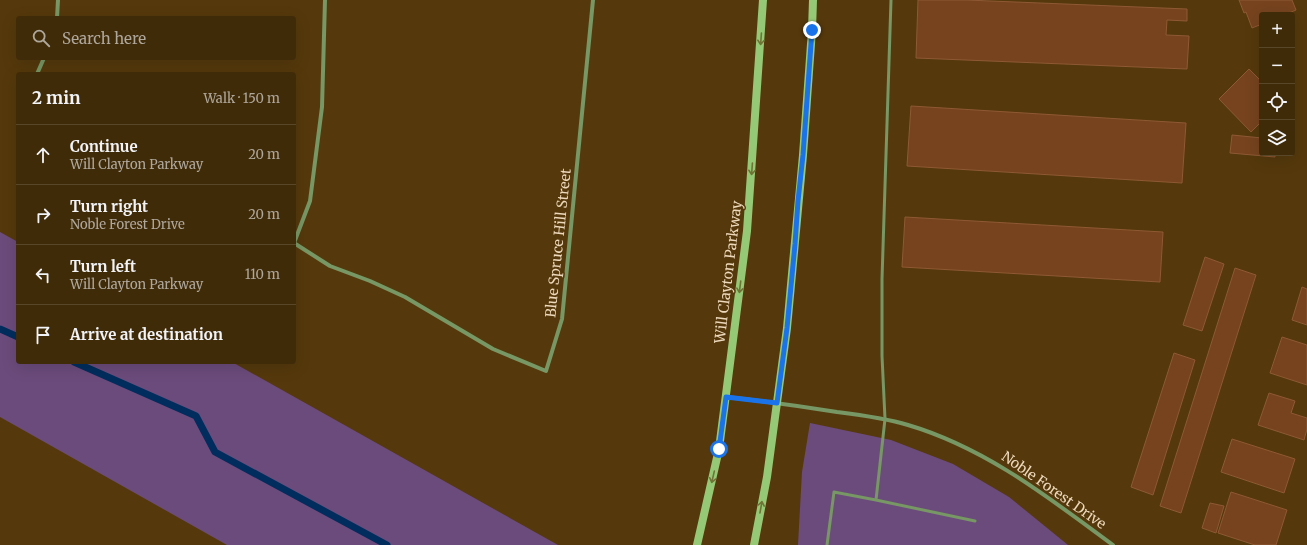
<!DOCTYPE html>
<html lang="en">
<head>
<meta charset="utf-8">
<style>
	:root { --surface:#402b09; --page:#4b3717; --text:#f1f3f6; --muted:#aea79c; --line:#59472a }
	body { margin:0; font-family:Merriweather,serif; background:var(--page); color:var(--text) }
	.controls { position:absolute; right:12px; top:12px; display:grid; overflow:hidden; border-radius:4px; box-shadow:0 4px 16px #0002 }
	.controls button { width:36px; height:36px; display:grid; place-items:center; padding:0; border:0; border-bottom:1px solid var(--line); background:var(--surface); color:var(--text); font:20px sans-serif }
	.stop { position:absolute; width:12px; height:12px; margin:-9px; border:3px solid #1a73e8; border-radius:50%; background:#fff }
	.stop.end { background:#1a73e8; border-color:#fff; box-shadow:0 1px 4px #0008 }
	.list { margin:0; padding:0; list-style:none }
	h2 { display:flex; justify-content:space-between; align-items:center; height:52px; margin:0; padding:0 16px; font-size:17px }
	h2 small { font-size:13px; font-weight:400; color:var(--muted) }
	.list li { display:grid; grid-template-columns:26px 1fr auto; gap:12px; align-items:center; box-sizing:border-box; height:60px; padding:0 16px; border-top:1px solid var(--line) }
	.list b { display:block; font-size:15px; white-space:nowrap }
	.list p { margin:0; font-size:13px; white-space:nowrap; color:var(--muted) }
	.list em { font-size:13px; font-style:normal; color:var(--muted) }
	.icon { flex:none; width:22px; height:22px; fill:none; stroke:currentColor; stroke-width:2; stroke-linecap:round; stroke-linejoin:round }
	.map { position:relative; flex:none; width:1307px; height:545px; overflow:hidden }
	.search { position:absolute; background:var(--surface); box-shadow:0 4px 16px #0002; left:16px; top:16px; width:280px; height:44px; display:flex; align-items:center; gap:10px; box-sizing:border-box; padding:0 14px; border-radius:4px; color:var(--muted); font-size:15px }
	.panel { position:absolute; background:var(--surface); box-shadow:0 4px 16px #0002; left:16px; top:72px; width:280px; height:292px; border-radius:4px }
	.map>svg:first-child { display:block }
	.green { fill:#6b4b7b }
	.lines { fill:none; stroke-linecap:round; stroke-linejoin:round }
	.stream { stroke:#002d5d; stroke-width:7 }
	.building { fill:#76431e; stroke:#8e5934 }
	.service { stroke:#779764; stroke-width:3 }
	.minor { stroke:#779764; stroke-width:4 }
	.secondary { stroke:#96c976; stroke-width:8 }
	.oneway { stroke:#6f7336 }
	.route { stroke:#1a73e8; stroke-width:5 }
	.labels { text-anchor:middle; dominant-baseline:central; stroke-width:3; stroke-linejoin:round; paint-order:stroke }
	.street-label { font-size:14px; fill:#edd8bc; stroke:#55390c }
</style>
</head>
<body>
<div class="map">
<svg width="1307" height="545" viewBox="0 0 1307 545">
	<rect width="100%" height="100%" fill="#55390c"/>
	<path class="green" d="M0,232L18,242V362H232L558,545H227L0,417Z
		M810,423L891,440L953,464L1009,497L1068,545H798L802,472Z"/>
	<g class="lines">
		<path class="stream" d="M0,329L18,337
			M74,362L196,416L215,452L387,545"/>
	</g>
	<path class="building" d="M918,0H966L1187,9V21L1167,20L1166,35L1189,36L1187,69L916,58Z
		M1239,0H1292L1296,10L1284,15H1262V24L1252,28L1246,12L1244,13Z
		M1249,69L1262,82V121L1251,132L1219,99Z
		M911,106L1186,123L1182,183L907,166Z
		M1232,135L1262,138V153H1275V157L1230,153Z
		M905,217L1163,232L1160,282L902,267Z
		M1205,257L1224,264L1202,331L1183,325Z
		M1235,268L1256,275L1181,513L1160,506Z
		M1302,287L1307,289V325L1292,320Z
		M1282,337L1307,345V385L1270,373Z
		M1174,353L1195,360L1153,495L1131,487Z
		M1269,393L1295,401L1291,413L1307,418V429L1304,440L1258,425Z
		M1232,439L1295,459L1284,493L1221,472Z
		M1231,492L1287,510L1276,545H1255L1218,533Z
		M1210,503L1224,506L1216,533L1202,528Z"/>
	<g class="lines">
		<path class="service" d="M891,0L882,279V356L885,419L876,500L975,521
			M827,545L834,492L876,500"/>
		<path class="minor" d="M57,18L58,0
			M37,74L44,58
			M294,243L330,266L370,281L405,297L493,349L546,371L562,319L593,0
			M294,243L310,201L322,107L325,0
			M726,397C763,401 800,406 837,412C861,415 885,418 908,425C986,448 1049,498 1113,545"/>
		<path class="secondary" d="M697,545L719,449L747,231L763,0
			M754,545L767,477L787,328L803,155L812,30L813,0"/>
	</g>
	<defs><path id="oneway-shaft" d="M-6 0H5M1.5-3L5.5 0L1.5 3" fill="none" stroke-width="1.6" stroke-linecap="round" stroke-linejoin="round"/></defs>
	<g class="oneway">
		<use href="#oneway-shaft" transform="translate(761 39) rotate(94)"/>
		<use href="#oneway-shaft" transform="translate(752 169) rotate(94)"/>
		<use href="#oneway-shaft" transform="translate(740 287) rotate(97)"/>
		<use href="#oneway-shaft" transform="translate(713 477) rotate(103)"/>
		<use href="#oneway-shaft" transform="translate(761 507) rotate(-80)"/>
	</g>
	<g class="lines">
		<path class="route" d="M719,449L726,397L777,403L787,328L795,244L798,201L803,155L812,30"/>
	</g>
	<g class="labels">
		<g class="street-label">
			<text transform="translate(558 243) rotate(-84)">Blue Spruce Hill Street</text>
			<text transform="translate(728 272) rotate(-83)">Will Clayton Parkway</text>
			<text transform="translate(1054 490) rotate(35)">Noble Forest Drive</text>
		</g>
	</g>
</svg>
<div class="controls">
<button>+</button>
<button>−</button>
<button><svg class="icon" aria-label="locate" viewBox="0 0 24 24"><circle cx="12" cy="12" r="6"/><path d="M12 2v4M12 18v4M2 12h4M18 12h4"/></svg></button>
<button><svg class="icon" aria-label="layers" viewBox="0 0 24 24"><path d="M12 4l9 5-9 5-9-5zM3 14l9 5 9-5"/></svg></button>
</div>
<div class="stop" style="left:719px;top:449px"></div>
<div class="stop end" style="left:812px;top:30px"></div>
<div class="search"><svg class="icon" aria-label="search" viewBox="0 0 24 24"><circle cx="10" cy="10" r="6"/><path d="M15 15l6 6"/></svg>Search here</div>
<section class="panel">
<h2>2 min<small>Walk · 150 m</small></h2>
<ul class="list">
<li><svg class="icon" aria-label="ahead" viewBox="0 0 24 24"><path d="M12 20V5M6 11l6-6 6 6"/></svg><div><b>Continue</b><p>Will Clayton Parkway</p></div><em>20 m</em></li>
<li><svg class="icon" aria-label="right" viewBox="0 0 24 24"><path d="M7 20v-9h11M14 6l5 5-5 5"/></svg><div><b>Turn right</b><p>Noble Forest Drive</p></div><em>20 m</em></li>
<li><svg class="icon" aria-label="left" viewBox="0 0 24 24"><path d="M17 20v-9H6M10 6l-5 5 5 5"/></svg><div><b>Turn left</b><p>Will Clayton Parkway</p></div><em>110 m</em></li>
<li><svg class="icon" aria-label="arrive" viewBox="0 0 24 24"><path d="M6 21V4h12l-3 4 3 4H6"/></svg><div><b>Arrive at destination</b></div></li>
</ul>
</section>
</div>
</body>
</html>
